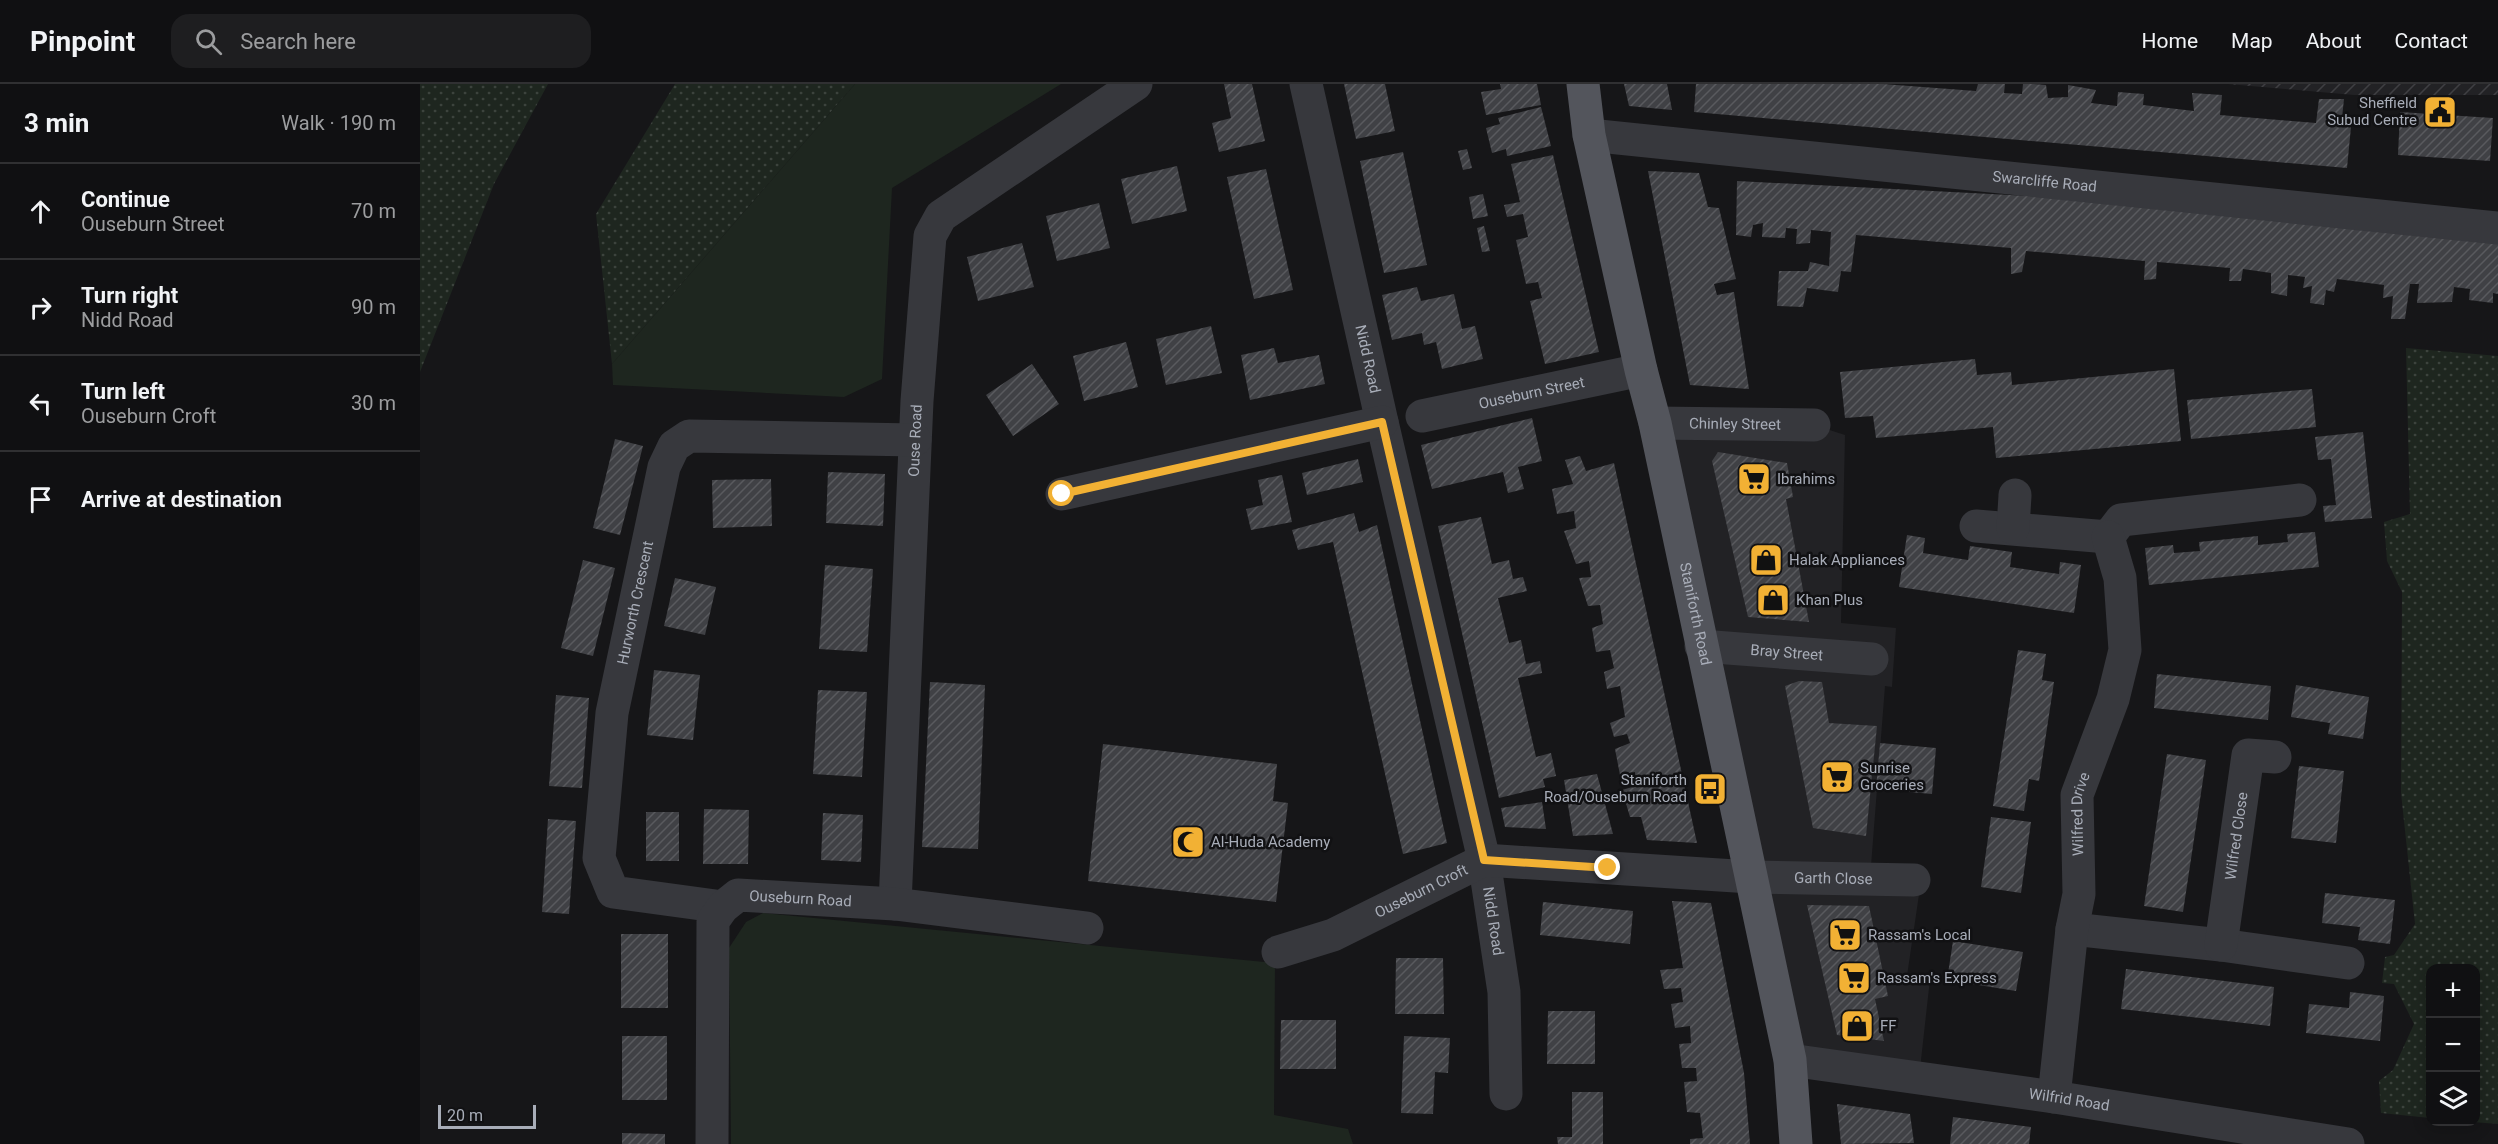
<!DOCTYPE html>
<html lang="en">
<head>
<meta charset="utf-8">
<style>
	:root { --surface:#101012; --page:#1e1e20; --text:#f1f3f6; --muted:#9c9d9f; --line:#303032 }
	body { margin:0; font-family:Roboto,sans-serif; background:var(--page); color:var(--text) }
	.controls { position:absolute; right:18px; bottom:18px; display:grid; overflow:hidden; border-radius:12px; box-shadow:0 3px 15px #0003 }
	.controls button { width:54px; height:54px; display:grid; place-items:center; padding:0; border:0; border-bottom:2px solid var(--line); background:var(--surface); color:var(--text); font:30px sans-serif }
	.scale { position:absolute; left:18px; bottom:15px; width:98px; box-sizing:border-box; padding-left:6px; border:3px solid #a8adb8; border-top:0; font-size:16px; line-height:21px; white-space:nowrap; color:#a8adb8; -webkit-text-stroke:4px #111113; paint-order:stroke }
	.stop { position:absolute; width:18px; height:18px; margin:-14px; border:4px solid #f2b134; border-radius:50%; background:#fff }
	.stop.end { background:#f2b134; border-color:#fff; box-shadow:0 2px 6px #0008 }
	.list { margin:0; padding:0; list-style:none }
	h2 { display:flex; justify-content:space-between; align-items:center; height:78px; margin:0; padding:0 24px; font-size:26px }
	h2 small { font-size:20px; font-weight:400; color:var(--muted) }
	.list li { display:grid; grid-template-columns:39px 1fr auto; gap:18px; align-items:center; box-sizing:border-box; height:96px; padding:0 24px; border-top:2px solid var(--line) }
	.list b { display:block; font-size:22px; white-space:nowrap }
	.list p { margin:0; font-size:20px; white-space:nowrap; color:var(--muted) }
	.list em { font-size:20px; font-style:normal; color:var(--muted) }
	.icon { flex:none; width:33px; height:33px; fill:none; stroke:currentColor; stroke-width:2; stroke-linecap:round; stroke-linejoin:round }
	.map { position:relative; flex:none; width:2078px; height:1060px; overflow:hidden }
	header { display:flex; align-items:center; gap:36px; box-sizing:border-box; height:84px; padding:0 30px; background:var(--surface); border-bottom:2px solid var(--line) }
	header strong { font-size:28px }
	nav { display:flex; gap:33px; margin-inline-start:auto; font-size:21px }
	.search { width:420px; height:54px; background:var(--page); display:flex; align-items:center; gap:15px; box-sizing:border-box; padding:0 21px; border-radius:18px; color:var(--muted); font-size:22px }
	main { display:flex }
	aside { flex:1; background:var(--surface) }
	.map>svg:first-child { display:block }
	.built { fill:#222225 }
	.industrial { fill:url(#industrial-furrows) }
	.grass { fill:url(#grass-dots) }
	.green { fill:#1e261f }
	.building { fill:url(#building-hatch) }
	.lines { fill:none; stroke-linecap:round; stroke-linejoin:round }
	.minor { stroke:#37383d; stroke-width:33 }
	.major { stroke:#53555c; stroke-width:33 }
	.route { stroke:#f2b134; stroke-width:8 }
	.labels { text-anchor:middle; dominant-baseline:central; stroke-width:5; stroke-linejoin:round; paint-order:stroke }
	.poi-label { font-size:15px; fill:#a8adb8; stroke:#111113; text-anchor:start }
	.street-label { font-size:15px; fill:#a8adb8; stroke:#111113 }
</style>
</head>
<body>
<header>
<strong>Pinpoint</strong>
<div class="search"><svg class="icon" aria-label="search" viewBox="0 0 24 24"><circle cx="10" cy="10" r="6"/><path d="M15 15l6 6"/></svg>Search here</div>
<nav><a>Home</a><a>Map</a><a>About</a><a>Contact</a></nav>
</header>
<main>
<aside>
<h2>3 min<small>Walk · 190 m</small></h2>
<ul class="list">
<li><svg class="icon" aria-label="ahead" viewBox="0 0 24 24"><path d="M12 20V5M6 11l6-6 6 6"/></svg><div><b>Continue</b><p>Ouseburn Street</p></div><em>70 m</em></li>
<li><svg class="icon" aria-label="right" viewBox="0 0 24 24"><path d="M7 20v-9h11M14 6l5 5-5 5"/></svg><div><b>Turn right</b><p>Nidd Road</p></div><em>90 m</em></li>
<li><svg class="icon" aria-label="left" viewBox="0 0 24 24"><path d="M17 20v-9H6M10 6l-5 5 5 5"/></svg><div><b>Turn left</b><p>Ouseburn Croft</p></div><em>30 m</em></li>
<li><svg class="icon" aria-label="arrive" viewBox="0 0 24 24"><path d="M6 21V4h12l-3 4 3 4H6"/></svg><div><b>Arrive at destination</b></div></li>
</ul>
</aside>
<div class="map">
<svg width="2078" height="1060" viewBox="0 0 2078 1060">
	<defs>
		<pattern id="industrial-furrows" width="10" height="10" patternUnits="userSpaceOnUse" patternTransform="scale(1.5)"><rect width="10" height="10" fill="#222225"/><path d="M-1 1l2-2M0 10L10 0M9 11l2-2" fill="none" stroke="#3f3f43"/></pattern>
		<pattern id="grass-dots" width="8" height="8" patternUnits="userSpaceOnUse" patternTransform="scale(1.5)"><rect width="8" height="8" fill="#1e261f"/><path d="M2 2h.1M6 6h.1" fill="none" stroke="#3c433d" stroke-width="1.8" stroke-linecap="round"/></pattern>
		<pattern id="building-hatch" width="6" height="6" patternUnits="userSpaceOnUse" patternTransform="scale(1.5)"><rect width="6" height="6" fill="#404145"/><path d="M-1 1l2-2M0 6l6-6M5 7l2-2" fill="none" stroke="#595a5e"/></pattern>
	</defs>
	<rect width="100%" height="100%" fill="#161618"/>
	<path class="built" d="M1235,339L1394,341L1425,351L1421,539L1476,544L1472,603L1465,602L1450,795L1501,797L1487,892L1510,895L1499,994L1370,976Z"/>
	<path class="industrial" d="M1808,0H2078V11H1934Z"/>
	<path class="grass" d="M0,0H128L74,100L0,288Z
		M255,0H435L192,280L176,130Z
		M1986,264L2078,272V1040L2053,1038H2056V884H2010V1034L1961,1029L1959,997L1973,986L1994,940L1974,900L1962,899L1965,873L1974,871L1995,840L1981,709L1982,508L1967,477L1964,438L1990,430Z"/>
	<path class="green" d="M435,0H641L472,104L462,295L424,313L193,301L192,280Z
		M343,829L855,879L854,1031L928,1045L933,1060H311L309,864L326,838Z"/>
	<path class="building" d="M804,0H832L845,57L799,68L792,39L811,34Z
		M924,0H965L975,47L936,55Z
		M1080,0H1117L1121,21L1066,31L1061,8L1081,5Z
		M1204,0H1247L1252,26L1209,22Z
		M1276,0H1463L1556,7L1558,0H1585L1584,9L1602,10L1603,0H1613L1626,1L1628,14L1648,13V1L1676,6L1671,19L1697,22L1698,8L1724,10L1723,21L1774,27L1772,9L1802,11L1800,31L1896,39L1899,15H1924L1921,43H1931L1927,84L1274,28Z
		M1121,23L1131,62L1087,72L1086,65L1072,69L1066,44L1080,40L1078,34Z
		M1980,28L2073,34L2070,77L1978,71Z
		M1047,65L1052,84L1043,86L1038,67Z
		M983,68L1007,181L964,189L940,77Z
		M1133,71L1179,268L1125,280L1110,217L1122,214L1118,198L1106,200L1096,156L1108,153L1103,130L1087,133L1084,121L1100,118L1091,80Z
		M757,82L767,127L712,140L701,95Z
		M846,85L873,206L834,215L807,93Z
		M1228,87L1279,89L1288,123L1299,124L1316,195L1294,200L1297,211L1314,208L1329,305L1270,301Z
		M1317,97L1628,113L2078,156V210L2073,209V219L2049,216L2050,205L2034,203L2032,218L1997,219L1999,200H1990L1985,235H1971L1973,212L1963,214L1964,201L1917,195L1914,208L1906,206L1904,221L1890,219L1892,202L1883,204L1885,193L1868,191L1867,212L1851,209V189L1823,185L1821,197H1809L1810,184L1737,178L1736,195L1724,196L1725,177L1606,167L1602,188L1591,190V164L1436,151L1431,188L1421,187L1418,208L1387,204L1383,223L1357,222L1359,187H1388L1390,178L1409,182L1411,148L1391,146L1390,159L1376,160L1377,145L1366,144L1365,154L1342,153L1343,139L1333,141L1331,153L1316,151Z
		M1063,110L1068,132L1053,135L1049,113Z
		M679,119L690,164L637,177L626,132Z
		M1064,142L1070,167L1062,168L1057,144Z
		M602,159L614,203L558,217L547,173Z
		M997,203L1001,217L1034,210L1042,245L1055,242L1063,275L1022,285L1016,258L1004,261L1002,249L972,256L962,211Z
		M791,242L802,289L746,301L736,255Z
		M706,258L718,303L664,317L653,272Z
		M854,264L858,279L899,271L905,300L830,316L821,271Z
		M1555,275L1557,291L1591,288L1592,301L1754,285L1761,357L1576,374L1573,343L1456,354L1453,332L1425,334L1420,288Z
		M612,280L639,320L593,352L566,311Z
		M1892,305L1896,343L1771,355L1767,316Z
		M1112,334L1122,377L1098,383L1104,405L1088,409L1083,388L1012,405L1001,361Z
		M1943,348L1952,434L1905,438L1903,422L1916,421L1911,375L1898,376L1895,353Z
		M195,355L223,362L200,451L173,444Z
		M1298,368L1367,379L1373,413L1366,415L1389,538L1328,533L1292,377Z
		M1160,372L1166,387L1194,379L1277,759L1227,756L1221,733H1210L1202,706L1216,702L1215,688L1200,691L1195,665L1210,659L1207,650L1194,653L1190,639L1205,633L1200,602L1187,605L1184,588L1194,584L1190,566L1176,568L1172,544L1183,540L1180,521L1168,522L1159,494L1171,493L1169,477L1156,480L1144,447L1156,444L1154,427L1137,430L1132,405L1153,400L1145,376Z
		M938,375L943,398L887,411L882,389Z
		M408,388L465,390L463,442L406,439Z
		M862,391L872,438L831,446L826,425L843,421L838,396Z
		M351,395L352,442L293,444L292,396Z
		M934,429L939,448L957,441L1027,759L983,770L913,458L878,466L872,446Z
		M1061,433L1072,480L1089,476L1093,495L1103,493L1107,507L1078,514L1089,559L1101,556L1106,580L1120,577L1122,589L1098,594L1116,673L1131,669L1136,692L1123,695L1125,703L1079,714L1018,442Z
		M1895,448L1899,483L1729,501L1725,464L1753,461L1754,469L1780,467L1779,458L1838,452V461L1868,458L1867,450Z
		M1487,451L1505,454L1503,469L1548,476L1550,462L1592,468L1590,483L1639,490L1640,478L1661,481L1654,529L1479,503Z
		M163,476L195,484L173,572L141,564Z
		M405,481L453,485L447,568L399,565Z
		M255,494L296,503L285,551L244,542Z
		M1598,566L1626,570L1622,596L1634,598L1619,697L1609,695L1604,727L1573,722Z
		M234,586L280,591L273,656L227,651Z
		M1737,590L1851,602L1848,636L1734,624Z
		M1379,597L1402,598L1409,639L1457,642L1446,752L1393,744L1365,602Z
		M510,598L565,601L558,765L502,763Z
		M1876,601L1949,613L1943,655L1908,650L1910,639L1871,633Z
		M398,606L447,608L442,693L393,690Z
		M136,611L169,614L162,704L129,702Z
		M1460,659L1516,664L1512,710L1456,705Z
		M683,660L857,680L853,717L868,719L856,818L668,797Z
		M1747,670L1786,676L1763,828L1724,822Z
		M1879,682L1924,687L1916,759L1871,754Z
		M1177,690L1193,750L1153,752L1144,696Z
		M1122,718L1126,745L1085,743L1081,724Z
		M284,725L329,726L328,780H283Z
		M226,728H259V777H226Z
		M403,729L443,731L441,778L401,776Z
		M1571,733L1611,738L1601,809L1561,803Z
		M128,735L156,737L149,830L122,828Z
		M1905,809L1975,816L1970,860L1938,856L1940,843L1902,839Z
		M1252,817L1291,819L1324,989L1330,1060H1270V1055L1283,1054L1280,1029L1267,1028L1264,998L1277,997L1276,984H1262L1259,960L1271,959L1270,942L1255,944L1251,920L1263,918L1261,904L1244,905L1240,886L1263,884Z
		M1123,818L1213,827L1210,860L1120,851Z
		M1387,821L1449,822L1468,912L1455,915L1464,957L1417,951Z
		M201,850H248V924H201Z
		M1533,857L1603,868L1596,907L1527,896Z
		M976,874H1023L1024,930H975Z
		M1706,885L1854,903L1850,942L1701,925Z
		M1930,908L1964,912L1960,957L1886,949L1889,920L1929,924Z
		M1128,927H1175V980H1127Z
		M861,936H916V985H860Z
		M202,952H247V1016H202Z
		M984,952L1030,954L1028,989L1015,988L1013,1030L981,1029Z
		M1152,1008H1183V1060H1138L1137,1053H1152Z
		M1417,1020L1490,1030L1494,1059L1421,1060Z
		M1533,1033L1611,1043L1609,1060H1530Z
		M202,1049L245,1050V1060H202Z"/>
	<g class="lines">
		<g class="minor">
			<path id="s1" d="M886,0L962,338L1064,776L1084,908L1086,1010"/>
			<path id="s2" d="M1169,51L2078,144"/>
			<path id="s3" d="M1002,332L1221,286"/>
			<path id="s4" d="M1235,339L1394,341"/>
			<path d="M642,410L962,338"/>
			<path d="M1556,442L1688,453L1701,436L1880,416"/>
			<path d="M1593,444L1595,411"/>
			<path id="s5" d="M1281,562L1452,575"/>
			<path id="s6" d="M475,820L497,317L510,152L521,132L716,0"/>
			<path id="s7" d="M303,823L193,808L179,774L192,629L244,383L254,362L269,352L495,356"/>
			<path d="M1652,845L1801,861L1928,879"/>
			<path id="s8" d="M1801,861L1828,671L1855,673"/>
			<path id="s9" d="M858,868L913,851L1064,776L1331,793L1494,796"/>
			<path id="s10" d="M1370,976L1634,1013L1928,1060"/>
			<path id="s11" d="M1634,1013L1652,845L1659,810L1657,711L1693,615L1705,566L1700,494L1688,453"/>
			<path id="s12" d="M292,1060L293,837L303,823L318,811L475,820L667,844"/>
		</g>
		<path class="major" id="s13" d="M1163,0L1169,51L1221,286L1235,339L1370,976L1376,1060"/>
	</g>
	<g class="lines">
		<path class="route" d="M642,410L962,338L1064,776L1188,784"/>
	</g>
	<defs>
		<symbol id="civic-square" viewBox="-11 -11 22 22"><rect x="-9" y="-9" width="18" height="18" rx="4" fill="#f2b134" stroke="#111113"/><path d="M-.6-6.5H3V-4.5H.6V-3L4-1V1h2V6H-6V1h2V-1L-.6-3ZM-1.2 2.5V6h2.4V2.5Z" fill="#111"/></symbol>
		<symbol id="supermarket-square" viewBox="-11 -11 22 22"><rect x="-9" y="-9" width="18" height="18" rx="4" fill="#f2b134" stroke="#111113"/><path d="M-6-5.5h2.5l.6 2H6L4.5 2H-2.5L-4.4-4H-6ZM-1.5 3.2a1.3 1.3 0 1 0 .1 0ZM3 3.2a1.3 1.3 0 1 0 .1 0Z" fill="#111"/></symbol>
		<symbol id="shop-square" viewBox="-11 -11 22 22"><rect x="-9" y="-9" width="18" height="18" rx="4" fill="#f2b134" stroke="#111113"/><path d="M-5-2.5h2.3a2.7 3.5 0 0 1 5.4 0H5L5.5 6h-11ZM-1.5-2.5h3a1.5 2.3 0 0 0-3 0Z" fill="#111"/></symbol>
		<symbol id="bus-square" viewBox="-11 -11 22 22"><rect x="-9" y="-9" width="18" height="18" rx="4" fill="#f2b134" stroke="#111113"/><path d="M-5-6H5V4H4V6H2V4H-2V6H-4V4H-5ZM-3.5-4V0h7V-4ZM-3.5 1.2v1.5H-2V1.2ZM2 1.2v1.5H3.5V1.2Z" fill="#111"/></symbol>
		<symbol id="mosque-square" viewBox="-11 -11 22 22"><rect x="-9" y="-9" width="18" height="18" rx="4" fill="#f2b134" stroke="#111113"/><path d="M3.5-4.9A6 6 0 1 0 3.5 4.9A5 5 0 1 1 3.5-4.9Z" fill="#111"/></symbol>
	</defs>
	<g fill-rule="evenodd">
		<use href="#civic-square" x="2001" y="9" width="38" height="38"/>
		<use href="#supermarket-square" x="1315" y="376" width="38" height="38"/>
		<use href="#shop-square" x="1327" y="457" width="38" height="38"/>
		<use href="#shop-square" x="1334" y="497" width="38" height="38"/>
		<use href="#supermarket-square" x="1398" y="674" width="38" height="38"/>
		<use href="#bus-square" x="1271" y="686" width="38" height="38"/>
		<use href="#mosque-square" x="749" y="739" width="38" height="38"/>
		<use href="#supermarket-square" x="1406" y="832" width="38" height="38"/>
		<use href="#supermarket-square" x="1415" y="875" width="38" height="38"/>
		<use href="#shop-square" x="1418" y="923" width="38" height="38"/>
	</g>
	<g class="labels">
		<g class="poi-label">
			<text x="1997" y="19" text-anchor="end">Sheffield<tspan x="1997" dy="17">Subud Centre</tspan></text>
			<text x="1357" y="395">Ibrahims</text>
			<text x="1369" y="476">Halak Appliances</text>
			<text x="1376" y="516">Khan Plus</text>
			<text x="1440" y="684">Sunrise<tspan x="1440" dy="17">Groceries</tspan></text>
			<text x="1267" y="696" text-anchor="end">Staniforth<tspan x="1267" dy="17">Road/Ouseburn Road</tspan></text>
			<text x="791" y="758">Al-Huda Academy</text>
			<text x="1448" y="851">Rassam's Local</text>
			<text x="1457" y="894">Rassam's Express</text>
			<text x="1460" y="942">FF</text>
		</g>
		<g class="street-label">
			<text stroke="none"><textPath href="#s2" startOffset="458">Swarcliffe Road</textPath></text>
			<text stroke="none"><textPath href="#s1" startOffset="282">Nidd Road</textPath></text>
			<text stroke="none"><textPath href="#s3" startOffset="112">Ouseburn Street</textPath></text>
			<text stroke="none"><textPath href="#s4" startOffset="80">Chinley Street</textPath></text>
			<text stroke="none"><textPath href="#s6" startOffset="464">Ouse Road</textPath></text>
			<text stroke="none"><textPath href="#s7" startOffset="406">Hurworth Crescent</textPath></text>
			<text stroke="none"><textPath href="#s13" startOffset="542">Staniforth Road</textPath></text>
			<text stroke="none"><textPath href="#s5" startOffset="86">Bray Street</textPath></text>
			<text stroke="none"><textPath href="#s11" startOffset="285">Wilfred Drive</textPath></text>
			<text stroke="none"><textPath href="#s8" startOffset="110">Wilfred Close</textPath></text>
			<text stroke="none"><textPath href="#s9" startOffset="576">Garth Close</textPath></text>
			<text stroke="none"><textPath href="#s9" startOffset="156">Ouseburn Croft</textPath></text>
			<text stroke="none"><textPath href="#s12" startOffset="322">Ouseburn Road</textPath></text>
			<text stroke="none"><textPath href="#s1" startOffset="858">Nidd Road</textPath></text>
			<text stroke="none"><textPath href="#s10" startOffset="282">Wilfrid Road</textPath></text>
		</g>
	</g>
</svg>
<div class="controls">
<button>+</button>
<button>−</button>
<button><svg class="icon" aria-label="layers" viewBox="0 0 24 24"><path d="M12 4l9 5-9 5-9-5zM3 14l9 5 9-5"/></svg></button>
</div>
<div class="scale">20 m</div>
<div class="stop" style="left:642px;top:410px"></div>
<div class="stop end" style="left:1188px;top:784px"></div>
</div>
</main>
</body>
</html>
